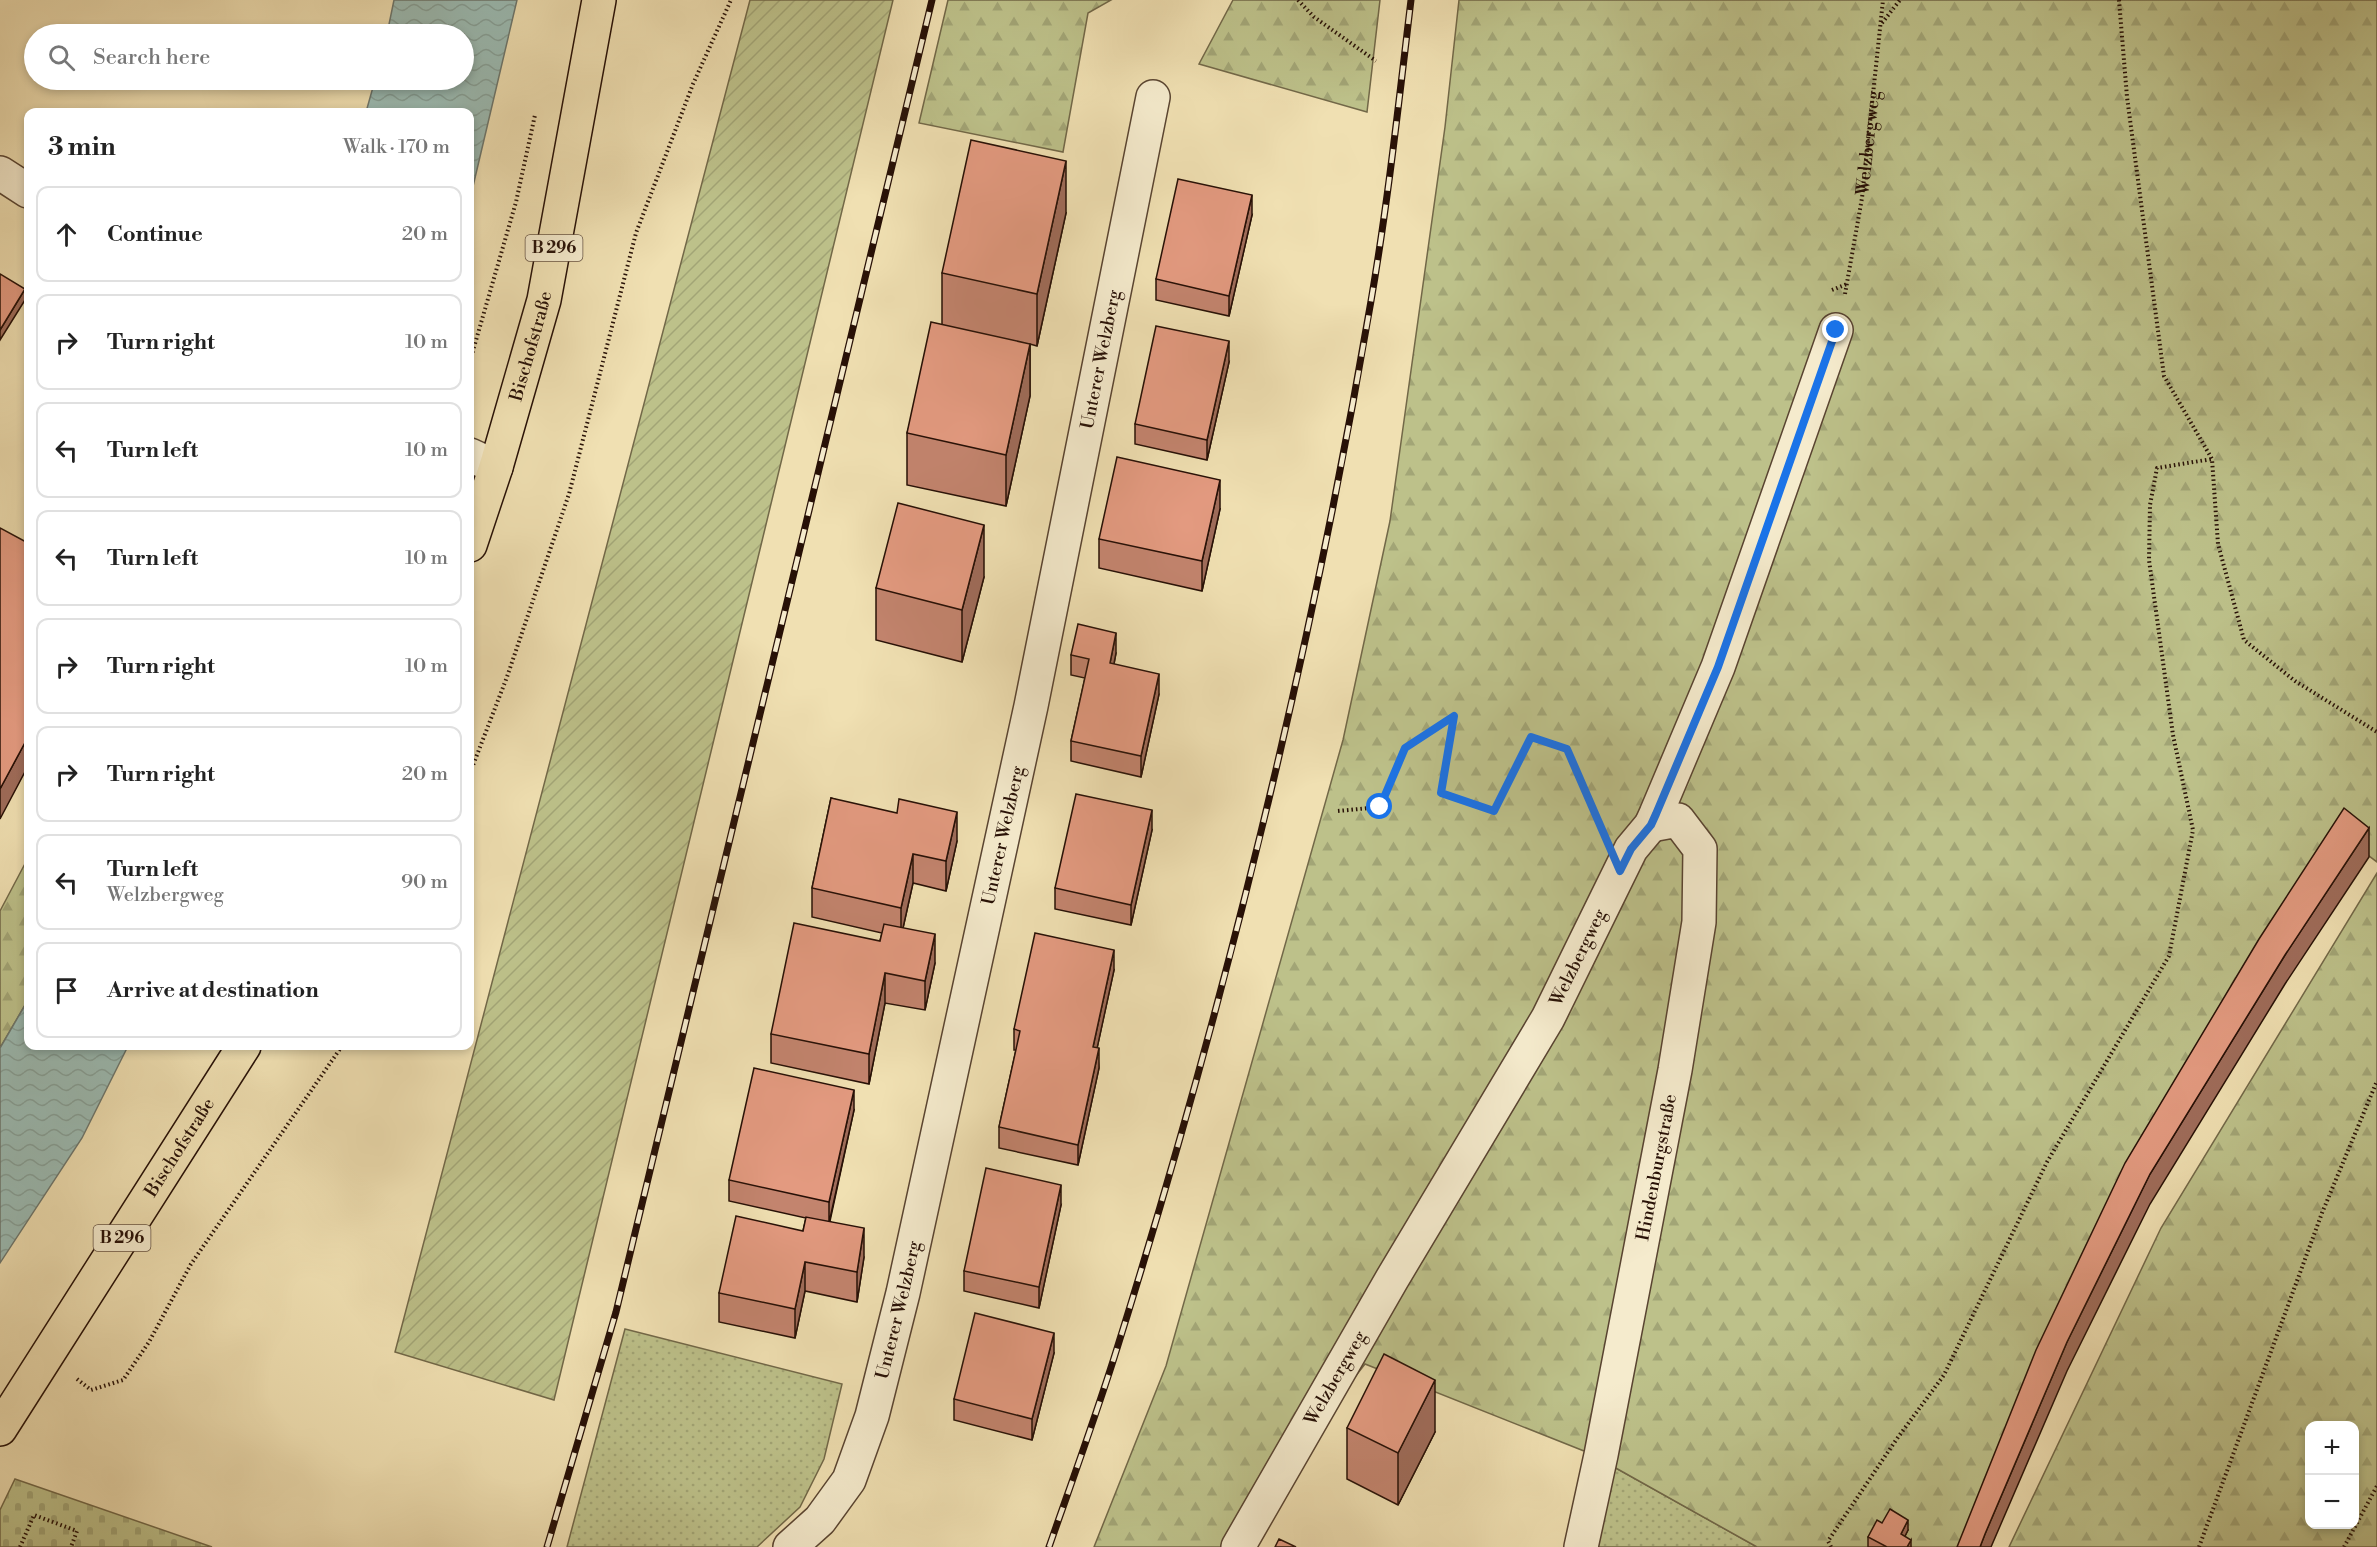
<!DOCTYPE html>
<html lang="en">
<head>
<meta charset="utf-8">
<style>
	:root { --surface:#fff; --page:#f2f2f2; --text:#222; --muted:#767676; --line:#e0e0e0 }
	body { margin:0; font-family:"Libre Bodoni",serif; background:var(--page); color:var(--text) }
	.controls { position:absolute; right:18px; bottom:18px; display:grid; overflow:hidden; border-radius:12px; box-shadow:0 3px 9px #0003 }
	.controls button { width:54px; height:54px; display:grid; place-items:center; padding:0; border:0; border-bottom:2px solid var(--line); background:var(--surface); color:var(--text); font:30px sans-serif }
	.stop { position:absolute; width:18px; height:18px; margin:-14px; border:4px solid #1a73e8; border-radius:50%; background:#fff }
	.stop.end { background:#1a73e8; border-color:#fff; box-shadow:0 2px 6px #0008 }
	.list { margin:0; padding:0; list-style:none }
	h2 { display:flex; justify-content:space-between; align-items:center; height:78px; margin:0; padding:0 24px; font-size:26px }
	h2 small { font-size:20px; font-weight:400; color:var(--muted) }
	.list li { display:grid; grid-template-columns:39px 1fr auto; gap:18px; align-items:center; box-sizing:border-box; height:96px; margin:0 12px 12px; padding:0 12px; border:2px solid var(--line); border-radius:12px }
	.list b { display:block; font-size:22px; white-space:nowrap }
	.list p { margin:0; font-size:20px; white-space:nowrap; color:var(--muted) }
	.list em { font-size:20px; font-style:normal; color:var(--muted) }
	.icon { flex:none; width:33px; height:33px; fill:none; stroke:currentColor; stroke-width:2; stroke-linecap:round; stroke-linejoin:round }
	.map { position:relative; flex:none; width:2377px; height:1547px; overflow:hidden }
	.search { position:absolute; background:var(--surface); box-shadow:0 3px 9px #0003; left:24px; top:24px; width:450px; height:66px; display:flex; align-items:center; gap:15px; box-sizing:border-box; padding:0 21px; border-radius:33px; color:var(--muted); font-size:22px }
	.panel { position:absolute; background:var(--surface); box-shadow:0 3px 9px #0003; left:24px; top:108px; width:450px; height:942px; border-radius:12px }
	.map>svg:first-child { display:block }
	.grass { fill:url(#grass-dots); stroke:#726848; stroke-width:1.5 }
	.forest { fill:url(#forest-firs); stroke:#726848; stroke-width:1.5; fill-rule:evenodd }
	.cemetery { fill:url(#cemetery-stones); stroke:#726848; stroke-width:1.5 }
	.garden { fill:url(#garden-furrows); stroke:#726848; stroke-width:1.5 }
	.water { fill:url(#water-waves); stroke:#6d776e; stroke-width:1.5 }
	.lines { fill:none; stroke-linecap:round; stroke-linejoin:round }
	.minor-casing { stroke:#594431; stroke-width:36 }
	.major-casing { stroke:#271006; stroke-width:36 }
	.path { stroke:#271006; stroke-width:4; stroke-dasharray:1.5 3; stroke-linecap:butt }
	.minor { stroke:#f5ebcd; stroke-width:33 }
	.major { stroke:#f0e0b2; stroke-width:33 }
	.rail-casing { stroke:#271006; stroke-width:7 }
	.rail { stroke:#f5ebcd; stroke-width:4.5; stroke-dasharray:14; stroke-linecap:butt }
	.wall { fill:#c3846e; stroke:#271006; stroke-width:1.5 }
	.shaded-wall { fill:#9f6c5a; stroke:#271006; stroke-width:1.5 }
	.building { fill:#e39a80; stroke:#271006; stroke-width:1.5 }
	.route { stroke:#1a73e8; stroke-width:8 }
	.labels { text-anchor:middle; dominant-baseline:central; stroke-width:4.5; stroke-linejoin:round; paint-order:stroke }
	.shield { fill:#f5ebcd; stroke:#655242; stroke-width:1.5 }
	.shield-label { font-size:16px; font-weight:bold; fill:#271006 }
	.street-label { font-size:18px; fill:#271006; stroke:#f5ebcd }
</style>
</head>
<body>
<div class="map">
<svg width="2377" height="1547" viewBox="0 0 2377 1547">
	<defs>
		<pattern id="grass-dots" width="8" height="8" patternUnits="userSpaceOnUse" patternTransform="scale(1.5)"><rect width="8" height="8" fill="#bdc18a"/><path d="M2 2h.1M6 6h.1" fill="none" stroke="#a2a576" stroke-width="1.8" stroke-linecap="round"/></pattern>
		<pattern id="forest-firs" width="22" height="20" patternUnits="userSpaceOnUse" patternTransform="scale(1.5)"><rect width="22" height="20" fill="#bdc18a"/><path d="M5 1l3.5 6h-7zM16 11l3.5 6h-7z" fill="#a2a576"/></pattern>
		<pattern id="cemetery-stones" width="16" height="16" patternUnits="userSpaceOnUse" patternTransform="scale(1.5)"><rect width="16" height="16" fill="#bdc18a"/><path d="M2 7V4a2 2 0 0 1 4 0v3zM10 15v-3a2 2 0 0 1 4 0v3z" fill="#a2a576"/></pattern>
		<pattern id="garden-furrows" width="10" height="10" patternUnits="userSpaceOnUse" patternTransform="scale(1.5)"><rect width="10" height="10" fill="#bdc18a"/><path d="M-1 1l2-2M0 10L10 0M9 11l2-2" fill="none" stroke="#a2a576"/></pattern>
		<pattern id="water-waves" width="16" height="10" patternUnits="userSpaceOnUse" patternTransform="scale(1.5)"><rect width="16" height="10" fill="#9bbbb3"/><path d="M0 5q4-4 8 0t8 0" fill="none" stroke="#86a098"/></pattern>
	</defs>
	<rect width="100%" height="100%" fill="#f0e0b2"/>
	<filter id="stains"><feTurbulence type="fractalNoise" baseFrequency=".00333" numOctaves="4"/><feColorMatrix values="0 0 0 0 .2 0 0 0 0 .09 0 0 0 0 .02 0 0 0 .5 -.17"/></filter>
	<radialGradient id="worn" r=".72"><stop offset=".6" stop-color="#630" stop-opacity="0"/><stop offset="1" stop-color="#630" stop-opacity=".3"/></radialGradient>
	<path class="grass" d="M625,1329L842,1384L824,1459L800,1507L757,1547H567Z
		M1589,1453L1757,1547H1568Z"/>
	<path class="forest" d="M948,0H1111L1088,13L1063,152L919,123Z
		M1233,0H1380L1367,112L1199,64Z
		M1459,0H2377V862L2337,832L1963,1547H1757L1589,1453L1365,1364L1222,1547H1094L1166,1366L1343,740L1390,521L1445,127Z
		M28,858V1000L0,1048V911Z
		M2377,873V1547H2009L2161,1228ZM2310,1426H2354V1524H2310Z"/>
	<path class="cemetery" d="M15,1479L212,1547H0V1510Z"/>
	<path class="garden" d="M750,0H893L554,1400L395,1352Z"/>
	<path class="water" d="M394,0H517L470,199V112H366L375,80H464V34H387Z
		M28,1000V1046H128L82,1138L0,1263V1048Z"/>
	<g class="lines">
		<defs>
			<g id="minor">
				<path d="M0,173L28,191"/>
				<path d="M470,455L496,467"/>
				<path id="s2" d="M790,1547L820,1520L849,1480L872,1416L903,1293L1031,706L1153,97"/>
				<path id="s3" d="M1238,1547L1392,1279L1548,1018L1631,849L1651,825L1656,814L1718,667L1836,330"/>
				<path id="s4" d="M1581,1547L1601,1455L1675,1070L1699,922L1700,849L1678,820L1651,825"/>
			</g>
			<g id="major">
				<path id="s5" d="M470,545L496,467L544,300L599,0"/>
				<path id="s6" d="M0,1429L244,1046"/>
			</g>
		</defs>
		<use href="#minor" class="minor-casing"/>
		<use href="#major" class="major-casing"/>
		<g class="path">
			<path d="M1298,0L1314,17L1376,61"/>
			<path d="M2119,0L2127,97L2164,376L2212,459L2218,544L2244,640L2295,681L2377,732"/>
			<path d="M1882,23L1900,0"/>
			<path d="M1832,290L1847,284"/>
			<path id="s1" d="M1845,294L1862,198L1883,0"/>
			<path d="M470,361L516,202L535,115"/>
			<path d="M470,773L507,677L569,494L636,233L693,84L731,0"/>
			<path d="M1338,811L1380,807L1405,748L1454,716L1441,793L1494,811L1531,737L1567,749L1600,827"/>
			<path d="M77,1379L91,1390L123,1380L149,1342L191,1264L342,1046"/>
			<path d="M20,1547L34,1515L77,1531L71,1547"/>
			<path d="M1831,1547L1828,1541L1896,1440L1944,1375L2047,1162L2169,956L2193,830L2173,735L2149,560L2150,505L2157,468L2212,459"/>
			<path d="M2199,1547L2322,1213L2377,1081"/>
			<path d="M2344,1547L2377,1486"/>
		</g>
		<use href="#minor" class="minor"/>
		<use href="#major" class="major"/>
		<defs>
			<path id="rail" d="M547,1547L616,1312L932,0
				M1049,1547C1071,1484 1094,1421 1114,1358C1223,1012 1310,659 1371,301C1388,202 1399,100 1411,0"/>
		</defs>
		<use href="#rail" class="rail-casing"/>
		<use href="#rail" class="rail"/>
	</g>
	<path class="wall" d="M1066,213L1037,346L1030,344V396L1006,506L907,485V433L942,324V273Z
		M1252,215L1229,316L1156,300V279Z
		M1229,362L1207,460L1135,444V424Z
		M1220,509L1202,591L1099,568V539Z
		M984,577L962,662L876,640V588Z
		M1116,653L1114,664L1159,694L1141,777L1071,761V741L1085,678L1071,675V655Z
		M831,798L957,841L946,891L913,883L903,928L935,963L925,1010L885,1003L869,1084L771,1063V1034L880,941L882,933L812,917V888Z
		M1152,830L1131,925L1055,909V888Z
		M1114,970L1097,1048L1099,1068L1078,1165L999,1148V1127L1016,1050H1014V1029Z
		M854,1110L830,1221L864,1257L857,1302L805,1291L795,1338L719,1322V1293L803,1231L806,1218L729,1201V1180Z
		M1061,1205L1039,1308L964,1291V1271Z
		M1054,1353L1032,1440L954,1420V1399Z
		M1347,1428L1435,1432L1398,1505L1347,1479Z
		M1882,1523L1908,1530L1905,1536L1911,1547H1868V1537Z"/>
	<path class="shaded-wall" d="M1066,161V213L1037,346V294Z
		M1252,195V215L1229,316V296Z
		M25,289V300L0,340V330Z
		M1229,341V362L1207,460V440Z
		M1030,344V396L1006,506V455Z
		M1220,480V509L1202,591V561Z
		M984,525V577L962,662V610Z
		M1116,633V653L1110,684V663Z
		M1159,674V694L1141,777V756Z
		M28,737V766L0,819V789Z
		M1152,810V830L1131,925V905Z
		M957,812V841L946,891V861Z
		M2369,828V857L2285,984L2150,1204L2067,1371L1991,1547H1980L1985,1534L2067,1342L2150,1174L2285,955Z
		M913,854V883L901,937V908Z
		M935,934V963L925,1010V981Z
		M1114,950V970L1093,1067V1047Z
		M885,973V1003L869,1084V1054Z
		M1099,1048V1068L1078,1165V1145Z
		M854,1090V1110L829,1223V1202Z
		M1061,1185V1205L1039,1308V1287Z
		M864,1228V1257L857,1302V1272Z
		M805,1262V1291L795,1338V1309Z
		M1054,1333V1353L1032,1440V1419Z
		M1435,1380V1432L1398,1505V1453Z
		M1908,1520V1530L1901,1544V1534Z
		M1911,1540V1547H1907Z"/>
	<path class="building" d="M971,140L1066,161L1037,294L942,273Z
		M1178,179L1252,195L1229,296L1156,279Z
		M0,274L25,289L0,330Z
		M931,322L1030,344L1006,455L907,433Z
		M1156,326L1229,341L1207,440L1135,424Z
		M1117,457L1220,480L1202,561L1099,539Z
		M898,503L984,525L962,610L876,588Z
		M0,528L28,543V737L0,789Z
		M1078,624L1116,633L1110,663L1159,674L1141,756L1071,741L1089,659L1071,655Z
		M1076,794L1152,810L1131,905L1055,888Z
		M831,798L897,813L899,799L957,812L946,861L913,854L901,908L812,888Z
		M2344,808L2369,828L2285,955L2150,1174L2067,1342L1985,1534L1980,1547H1957L2036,1350L2125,1163L2259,939Z
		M794,923L880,941L884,924L935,934L925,981L885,973L869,1054L771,1034Z
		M1035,933L1114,950L1093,1047L1099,1048L1078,1145L999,1127L1020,1031L1014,1029Z
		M754,1068L854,1090L829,1202L729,1180Z
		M986,1168L1061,1185L1039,1287L964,1271Z
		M736,1216L803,1231L806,1217L864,1228L857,1272L805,1262L795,1309L719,1293Z
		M975,1313L1054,1333L1032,1419L954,1399Z
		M1384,1354L1435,1380L1398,1453L1347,1428Z
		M1890,1509L1908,1520L1901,1534L1911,1540L1907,1547H1887L1868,1537L1877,1520L1882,1523Z
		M1279,1539L1296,1547H1275Z"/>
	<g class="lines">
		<path class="route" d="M1380,807L1405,748L1454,716L1441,793L1494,811L1531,737L1567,749L1620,871L1631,849L1651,825L1656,814L1718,667L1836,330"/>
	</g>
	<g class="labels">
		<g class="shield">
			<rect x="525.5" y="235" width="57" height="26" rx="4.5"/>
			<rect x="93.5" y="1225" width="57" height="26" rx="4.5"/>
		</g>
		<g class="shield-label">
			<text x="554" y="248">B 296</text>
			<text x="122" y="1238">B 296</text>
		</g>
		<g class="street-label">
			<text stroke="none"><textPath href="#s1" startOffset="153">Welzbergweg</textPath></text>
			<text stroke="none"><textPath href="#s5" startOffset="208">Bischofstraße</textPath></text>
			<text stroke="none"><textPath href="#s2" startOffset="1239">Unterer Welzberg</textPath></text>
			<text stroke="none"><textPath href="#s2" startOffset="753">Unterer Welzberg</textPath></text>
			<text stroke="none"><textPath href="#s3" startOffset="681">Welzbergweg</textPath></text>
			<text stroke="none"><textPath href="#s6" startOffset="334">Bischofstraße</textPath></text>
			<text stroke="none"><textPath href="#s4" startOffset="387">Hindenburgstraße</textPath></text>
			<text stroke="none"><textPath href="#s2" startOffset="267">Unterer Welzberg</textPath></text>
			<text stroke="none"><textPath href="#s3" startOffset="195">Welzbergweg</textPath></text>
		</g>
	</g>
	<rect width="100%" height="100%" filter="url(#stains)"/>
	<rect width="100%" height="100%" fill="url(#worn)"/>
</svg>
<div class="controls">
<button>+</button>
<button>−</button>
</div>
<div class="stop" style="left:1380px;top:807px"></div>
<div class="stop end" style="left:1836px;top:330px"></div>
<div class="search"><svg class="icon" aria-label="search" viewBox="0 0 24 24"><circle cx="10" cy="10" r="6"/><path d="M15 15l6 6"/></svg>Search here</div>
<section class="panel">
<h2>3 min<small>Walk · 170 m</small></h2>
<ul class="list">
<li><svg class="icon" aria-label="ahead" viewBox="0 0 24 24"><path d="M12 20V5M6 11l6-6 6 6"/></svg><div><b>Continue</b></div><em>20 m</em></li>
<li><svg class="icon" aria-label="right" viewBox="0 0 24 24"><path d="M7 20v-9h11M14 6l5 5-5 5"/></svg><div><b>Turn right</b></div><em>10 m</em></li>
<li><svg class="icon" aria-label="left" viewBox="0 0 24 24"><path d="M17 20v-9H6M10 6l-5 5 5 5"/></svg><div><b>Turn left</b></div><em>10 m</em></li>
<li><svg class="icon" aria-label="left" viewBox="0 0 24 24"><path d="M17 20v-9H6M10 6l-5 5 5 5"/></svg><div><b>Turn left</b></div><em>10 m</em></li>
<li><svg class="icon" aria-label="right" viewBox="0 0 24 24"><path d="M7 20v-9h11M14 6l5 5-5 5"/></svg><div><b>Turn right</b></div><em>10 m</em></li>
<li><svg class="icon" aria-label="right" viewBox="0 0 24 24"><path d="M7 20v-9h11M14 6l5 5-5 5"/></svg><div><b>Turn right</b></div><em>20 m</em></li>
<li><svg class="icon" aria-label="left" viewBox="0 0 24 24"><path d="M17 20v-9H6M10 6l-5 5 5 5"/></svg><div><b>Turn left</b><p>Welzbergweg</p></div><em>90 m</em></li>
<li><svg class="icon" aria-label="arrive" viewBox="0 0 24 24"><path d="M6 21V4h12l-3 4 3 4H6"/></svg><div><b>Arrive at destination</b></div></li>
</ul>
</section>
</div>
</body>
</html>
